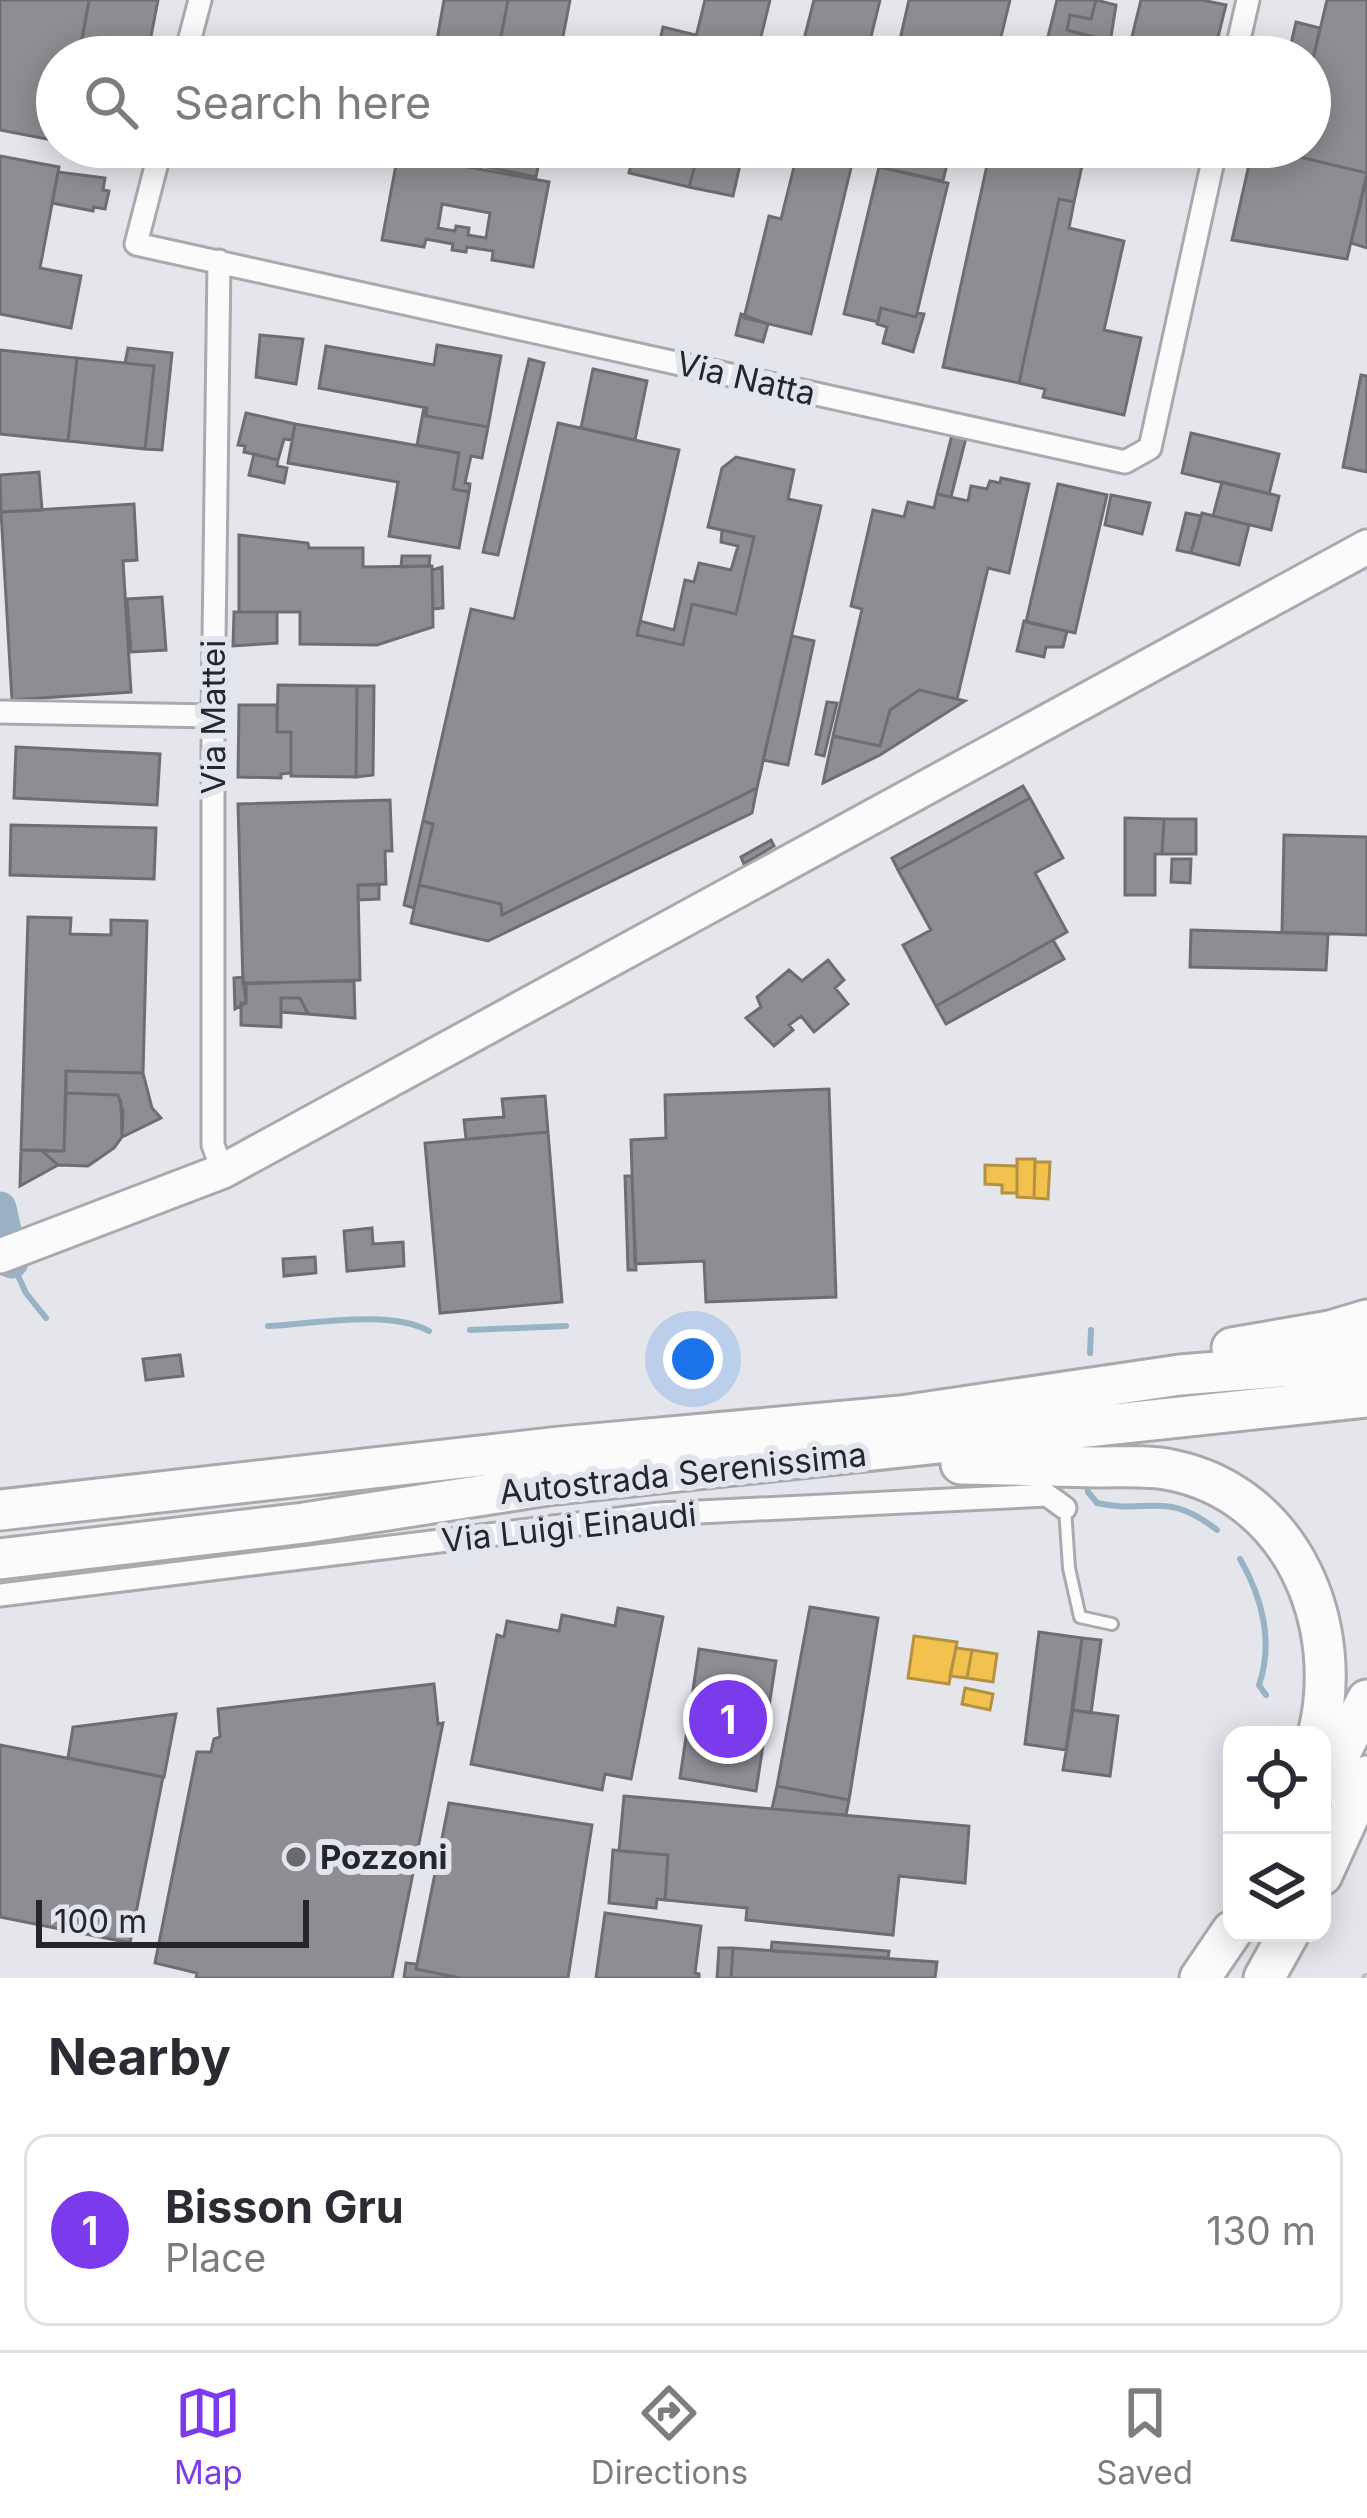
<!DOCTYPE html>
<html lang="en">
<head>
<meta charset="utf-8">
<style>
	:root { --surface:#fff; --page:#f2f2f3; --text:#2b2b33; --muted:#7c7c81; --line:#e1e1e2; --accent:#7c3aed }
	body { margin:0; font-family:Inter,sans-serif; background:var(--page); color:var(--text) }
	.controls { position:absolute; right:36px; bottom:36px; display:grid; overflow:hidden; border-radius:24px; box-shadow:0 6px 30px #0003 }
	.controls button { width:108px; height:108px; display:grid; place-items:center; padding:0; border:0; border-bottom:3px solid var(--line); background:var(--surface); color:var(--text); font:60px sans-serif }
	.scale { position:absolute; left:36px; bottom:30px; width:273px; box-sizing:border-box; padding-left:12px; border:6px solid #252629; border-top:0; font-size:33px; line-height:42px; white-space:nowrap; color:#252629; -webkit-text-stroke:9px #e2e4ee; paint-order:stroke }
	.you { position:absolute; left:693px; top:1359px; width:42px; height:42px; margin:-30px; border:9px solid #fff; border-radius:50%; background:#1a73e8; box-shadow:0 0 0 18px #1a73e833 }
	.badge { display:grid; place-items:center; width:78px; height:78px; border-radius:50%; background:var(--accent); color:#fff; font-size:39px; font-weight:700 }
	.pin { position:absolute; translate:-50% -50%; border:6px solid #fff; box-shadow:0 3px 12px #0006 }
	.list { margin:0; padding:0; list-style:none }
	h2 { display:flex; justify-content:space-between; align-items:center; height:156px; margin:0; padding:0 48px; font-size:51px }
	h2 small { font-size:39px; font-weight:400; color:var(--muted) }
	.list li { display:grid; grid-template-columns:78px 1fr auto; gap:36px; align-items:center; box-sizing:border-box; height:192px; margin:0 24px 24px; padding:0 24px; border:3px solid var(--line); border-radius:24px }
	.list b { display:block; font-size:45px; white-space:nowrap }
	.list p { margin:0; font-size:39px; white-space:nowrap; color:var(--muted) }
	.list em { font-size:39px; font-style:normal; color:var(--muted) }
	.icon { flex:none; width:66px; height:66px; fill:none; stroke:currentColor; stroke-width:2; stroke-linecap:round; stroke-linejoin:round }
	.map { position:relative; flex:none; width:1367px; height:1978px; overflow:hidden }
	.search { position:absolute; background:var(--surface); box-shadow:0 6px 30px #0003; left:36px; right:36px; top:36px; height:132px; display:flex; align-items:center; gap:30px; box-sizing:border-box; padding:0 42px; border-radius:66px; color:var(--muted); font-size:45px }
	.sheet { height:372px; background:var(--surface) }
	nav { display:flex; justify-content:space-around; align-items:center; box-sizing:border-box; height:168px; border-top:3px solid var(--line); background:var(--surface); font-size:33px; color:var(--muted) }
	nav a { display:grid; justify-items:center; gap:6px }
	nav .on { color:var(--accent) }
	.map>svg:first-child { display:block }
	.homes { fill:#f2c14e; stroke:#b49243; stroke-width:3 }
	.industry { fill:#8d8d92; stroke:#6e6e72; stroke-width:3; fill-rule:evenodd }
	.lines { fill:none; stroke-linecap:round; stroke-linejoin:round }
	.stream { stroke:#99b2c4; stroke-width:6 }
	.river { stroke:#99b2c4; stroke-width:33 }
	.service-casing { stroke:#aaaaae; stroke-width:16 }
	.minor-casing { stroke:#aaaaae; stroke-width:27 }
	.primary-casing { stroke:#aaaaae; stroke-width:39 }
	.motorway-casing { stroke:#aaaaae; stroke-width:45 }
	.service { stroke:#fbfbfc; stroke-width:10 }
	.minor { stroke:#fbfbfc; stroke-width:21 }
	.primary { stroke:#fbfbfc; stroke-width:33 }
	.motorway { stroke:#fbfbfc; stroke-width:39 }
	.rail-casing { stroke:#bebebf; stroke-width:10 }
	.rail { stroke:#e2e4ee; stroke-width:6; stroke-dasharray:18; stroke-linecap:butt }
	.poi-dot { fill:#68696d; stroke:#e2e4ee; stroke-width:4.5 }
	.labels { text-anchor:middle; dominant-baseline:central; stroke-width:12; stroke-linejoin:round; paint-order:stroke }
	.street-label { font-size:33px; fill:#252629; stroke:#e2e4ee }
	.poi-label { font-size:33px; font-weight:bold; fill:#252629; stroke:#e2e4ee; text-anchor:start }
</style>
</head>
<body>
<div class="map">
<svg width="1367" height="1978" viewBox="0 0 1367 1978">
	<rect width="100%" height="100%" fill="#e5e6eb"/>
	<path class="homes" d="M1017,1159H1035L1034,1198L1017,1197Z
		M1035,1162H1050L1048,1199L1034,1198Z
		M985,1165L1017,1166V1193H1002V1185L985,1184Z
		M914,1636L957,1642L949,1684L908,1678Z
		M956,1648L972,1650L967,1678L950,1676Z
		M972,1650L997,1654L993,1682L967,1678Z
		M965,1688L993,1694L990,1710L962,1704Z"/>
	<path class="industry" d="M0,0H89L79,57H57V141L0,130Z
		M89,0H158L147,57L80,49Z
		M444,0H508L497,57H434Z
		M508,0H570L559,57H497Z
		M705,0H770L756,57H691Z
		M814,0H880L866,57H841L802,47Z
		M909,0H1010L996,57H896Z
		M1057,0H1096L1091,19L1070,15L1067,30L1104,39L1100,57H1043Z
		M1096,0L1116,5L1110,43L1067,30L1070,15L1091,19Z
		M1141,0H1202L1226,5L1213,57H1127Z
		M1327,0H1367V173L1291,155L1293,147H1310V72Z
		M1296,22L1320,28L1310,72V57H1288Z
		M663,27L696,35L691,57H656Z
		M417,147H480L477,165L415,154Z
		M480,147H542L536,177L477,165Z
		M635,147H729L720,165L697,158L689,187L629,173Z
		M729,147H744L733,196L689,187L697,158L720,165Z
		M799,147H856L811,334L744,318L769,216L781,219Z
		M883,147H951L943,181L879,167Z
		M991,147H1062L1085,152L1074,202L1059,199L1019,383L943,367Z
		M1253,147H1293L1291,155L1367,173L1347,259L1232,240Z
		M398,154L549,182L533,267L492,260L493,251L467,247L466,252L452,250L453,244L426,239L424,247L382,240ZM442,204L490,213L486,238L468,235L469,228L456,226L455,231L438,228Z
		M0,156L59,167L40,268L81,276L71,328L0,314Z
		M879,167L948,183L916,317L881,308L878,322L844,314Z
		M58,172L105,178L103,190L109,191L105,209L94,207L93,211L52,203Z
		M1367,177V248L1351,243Z
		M1059,199L1074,202L1069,228L1124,241L1104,330L1141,338L1124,415L1043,397L1045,389L1019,383Z
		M881,308L916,317L917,313L924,314L913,352L883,343L887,327L877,324Z
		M741,314L768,324L763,342L736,335Z
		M260,335L303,339L296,384L256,377Z
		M437,345L501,356L488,427L426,416L427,408L319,388L326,346L434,365Z
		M128,348L172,353L162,450L145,449L154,366L125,363Z
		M0,350L77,358L68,441L0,434Z
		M77,358L154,366L145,449L68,441Z
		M529,359L544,363L498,555L483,552Z
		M593,369L647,381L635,440L581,428Z
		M1361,375L1367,376V472L1343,467Z
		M424,407L426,416L488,427L482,458L471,456L465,483L470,484L469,492L453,489L459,453L417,445Z
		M246,413L295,424L292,440L284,439L278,460L244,452L245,446L238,445Z
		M558,423L679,450L637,635L683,645L692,604L736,614L754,537L708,527L722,468L736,457L794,470L788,499L821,506L757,788L502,915L501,904L419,885L433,824L423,821L471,609L514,619Z
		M295,424L459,453L453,489L469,492L459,548L389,536L398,482L288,463Z
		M953,431L967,434L951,497L937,494Z
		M1191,433L1279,454L1269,494L1182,473Z
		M254,454L278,460L277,466L287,468L284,483L249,475Z
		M39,472L42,510L1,512L0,475Z
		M1001,478L1029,484L1009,573L988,568L957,699L919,690L890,710L880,746L833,736L862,609L851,606L873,510L904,517L908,502L934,508L937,494L968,501L971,486L987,489L990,481L1000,483Z
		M1222,482L1279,496L1271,530L1213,516Z
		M1058,484L1107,495L1075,633L1026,622Z
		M1111,495L1150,503L1142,534L1105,525Z
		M134,504L137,560L123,561L131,692L12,700L1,512Z
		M1186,513L1201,516L1191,553L1177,550Z
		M1202,513L1249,525L1239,565L1191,553Z
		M722,530L754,537L736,614L692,604L683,645L637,635L640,621L674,630L685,580L694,582L699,563L731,570L738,546L721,542Z
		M239,535L308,543L309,548H363V567L432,566L433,627L377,645L300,644V612H239Z
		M402,556H430L429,566L401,567Z
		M442,567L443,608L433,609L432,570Z
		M162,597L166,650L131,652L127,599Z
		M234,612H277V643L233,646Z
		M1024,621L1067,631L1063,647H1046L1044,657L1017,651Z
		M792,636L814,641L788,765L763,760Z
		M278,685L357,686L356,777L291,776V732H277Z
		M357,686H374L373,775L356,777Z
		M919,690L965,701L880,755L823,783L833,736L880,746L890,710Z
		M827,702L837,703L824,756L816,754Z
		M239,705H277V732H291V773L281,774V778L238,777Z
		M16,747L160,754L157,805L14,798Z
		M1023,786L1030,798L898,870L892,858Z
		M757,788L752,813L488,941L411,923L419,885L501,904L502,915Z
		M1030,798L1063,858L1035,873L1067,932L936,1006L903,945L931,930L898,870Z
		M390,800L392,851H385L386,884L358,885L360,980L243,984L238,804Z
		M1125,818L1164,819L1162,854H1155V895H1125Z
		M1164,819H1196V854H1162Z
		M423,821L433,824L414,908L404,905Z
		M11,825L156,828L154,879L10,875Z
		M1284,835L1367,837V935L1282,932Z
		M771,840L774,846L744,864L741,857Z
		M1172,859H1191L1190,883L1171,882Z
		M358,885H379V899L358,900Z
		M28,917L71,918L70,934L111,935V920L147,921L143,1073L66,1071L64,1151L21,1150Z
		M1191,930L1328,934L1326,970L1190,967Z
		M1053,940L1064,959L946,1024L936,1006Z
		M828,960L844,980L835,988L848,1004L814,1032L801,1016L789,1025L793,1030L774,1046L746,1018L761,1007L757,997L789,970L802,981Z
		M243,977L246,1003L235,1009L234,978Z
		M354,981L355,1018L308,1014L300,998H281V1027L241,1025V1003H246V983Z
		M281,998H300L308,1014L281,1012Z
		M66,1071L143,1073L152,1108L161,1118L122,1137L123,1112L118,1095L66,1093Z
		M829,1089L836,1297L706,1302L704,1261L635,1264L631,1140L666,1138L665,1095Z
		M66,1093L118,1095L121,1102L122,1137L114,1148L88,1166L58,1165L41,1150L64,1151Z
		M545,1096L548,1132L466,1139L464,1120L504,1117L502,1099Z
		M548,1132L562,1302L440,1313L425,1143Z
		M21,1150H41L58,1165L20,1186Z
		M625,1176H632L636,1270H628Z
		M372,1228L373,1244L403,1242L404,1266L347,1271L344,1231Z
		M315,1257L316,1273L284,1276L283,1259Z
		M180,1355L183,1376L146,1380L143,1359Z
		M810,1607L878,1618L849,1800L777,1786Z
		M618,1608L663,1617L631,1779L605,1774L602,1790L471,1764L497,1635L504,1637L507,1621L559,1631L562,1615L615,1626Z
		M1039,1632L1082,1638L1066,1750L1025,1744Z
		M1082,1638L1101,1640L1091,1713L1073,1710Z
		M699,1649L776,1661L756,1791L680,1778Z
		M434,1684L438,1724L443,1723L392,1978H196L197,1973L155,1963L197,1752H211L214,1739L220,1737L218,1709Z
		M1073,1710L1118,1716L1110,1776L1063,1770Z
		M176,1714L164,1777L68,1758L73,1727Z
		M0,1745L163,1777L130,1943L0,1917Z
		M777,1786L849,1800L846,1815L772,1809Z
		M624,1796L969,1826L965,1883L899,1876L893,1935L746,1920L747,1908L665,1900L668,1855L619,1851Z
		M449,1803L592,1825L568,1978H460L416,1969Z
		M613,1850L668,1855L665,1900L657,1899L656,1908L609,1903Z
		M605,1913L701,1926L695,1973L699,1974V1978H596Z
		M772,1942L889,1951L888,1958L771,1951Z
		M719,1948H733L731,1978H717Z
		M733,1948L937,1962L935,1978H731Z
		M406,1963L417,1964L416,1969L460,1978H404Z"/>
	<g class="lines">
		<path class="stream" d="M13,1265L26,1293L46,1318
			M268,1326C313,1324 390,1309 429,1331
			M470,1330L566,1326
			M1090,1353L1091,1330
			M1087,1483L1088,1492L1097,1503C1149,1515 1165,1489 1217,1530
			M1240,1559C1262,1597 1274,1642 1259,1685L1266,1695"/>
		<path class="river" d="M0,1208L12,1262"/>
		<defs>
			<path id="service" d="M1065,1508L1069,1568L1080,1617L1112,1624"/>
			<path id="minor" d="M185,57L200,0
				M1235,57L1248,0
				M161,147L136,244L1125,462L1150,448L1216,147
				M219,261L213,716V1145L223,1171
				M0,712L213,716
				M0,1595L659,1514L1047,1495L1065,1508"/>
			<path id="primary" d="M0,1256L223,1171L1367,547"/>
			<path id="motorway" d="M1232,1348L1330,1331L1367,1320
				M961,1464C1006,1465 1052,1466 1098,1467C1122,1467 1148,1465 1171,1470C1292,1494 1346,1624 1318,1735
				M0,1510L560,1447L901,1416L1180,1375L1367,1360
				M0,1559L304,1523L548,1485L1367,1397
				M1322,1789L1367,1700
				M1322,1875L1367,1776
				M1200,1978L1232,1931
				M1264,1978L1289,1933"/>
		</defs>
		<use href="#service" class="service-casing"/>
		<use href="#minor" class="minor-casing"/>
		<use href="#primary" class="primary-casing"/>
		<use href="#motorway" class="motorway-casing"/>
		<use href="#service" class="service"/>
		<use href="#minor" class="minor"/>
		<use href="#primary" class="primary"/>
		<use href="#motorway" class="motorway"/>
		<defs>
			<path id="rail" d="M1366,1978H1367"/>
		</defs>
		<use href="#rail" class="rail-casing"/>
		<use href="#rail" class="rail"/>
	</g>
	<circle class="poi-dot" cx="296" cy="1857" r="12"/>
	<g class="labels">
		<g class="street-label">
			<text transform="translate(746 378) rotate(13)">Via Natta</text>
			<text transform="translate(213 717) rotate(-90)">Via Mattei</text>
			<text transform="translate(683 1473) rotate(-6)">Autostrada Serenissima</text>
			<text transform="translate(569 1527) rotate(-6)">Via Luigi Einaudi</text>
		</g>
		<g class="poi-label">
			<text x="320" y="1857">Pozzoni</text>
		</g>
	</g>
</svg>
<div class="controls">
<button><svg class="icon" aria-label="locate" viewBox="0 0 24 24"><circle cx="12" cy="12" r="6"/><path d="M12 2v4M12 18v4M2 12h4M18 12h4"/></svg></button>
<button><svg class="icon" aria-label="layers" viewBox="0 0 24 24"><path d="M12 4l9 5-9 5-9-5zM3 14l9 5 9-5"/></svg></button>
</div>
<div class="scale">100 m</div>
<div class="you"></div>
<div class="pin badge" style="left:728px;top:1719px">1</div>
<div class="search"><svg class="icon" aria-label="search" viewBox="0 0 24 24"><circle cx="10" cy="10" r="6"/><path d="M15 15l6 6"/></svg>Search here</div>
</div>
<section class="sheet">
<h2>Nearby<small></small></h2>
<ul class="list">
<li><span class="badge">1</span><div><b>Bisson Gru</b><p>Place</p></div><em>130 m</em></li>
</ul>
</section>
<nav>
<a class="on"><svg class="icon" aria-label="map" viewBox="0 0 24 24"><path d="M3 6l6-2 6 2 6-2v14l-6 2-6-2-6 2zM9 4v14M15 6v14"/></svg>Map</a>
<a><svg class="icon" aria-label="directions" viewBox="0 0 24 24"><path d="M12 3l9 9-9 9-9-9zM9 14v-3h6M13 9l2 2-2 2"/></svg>Directions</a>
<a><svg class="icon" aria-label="saved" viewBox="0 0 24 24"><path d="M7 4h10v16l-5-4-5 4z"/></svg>Saved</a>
</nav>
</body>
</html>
